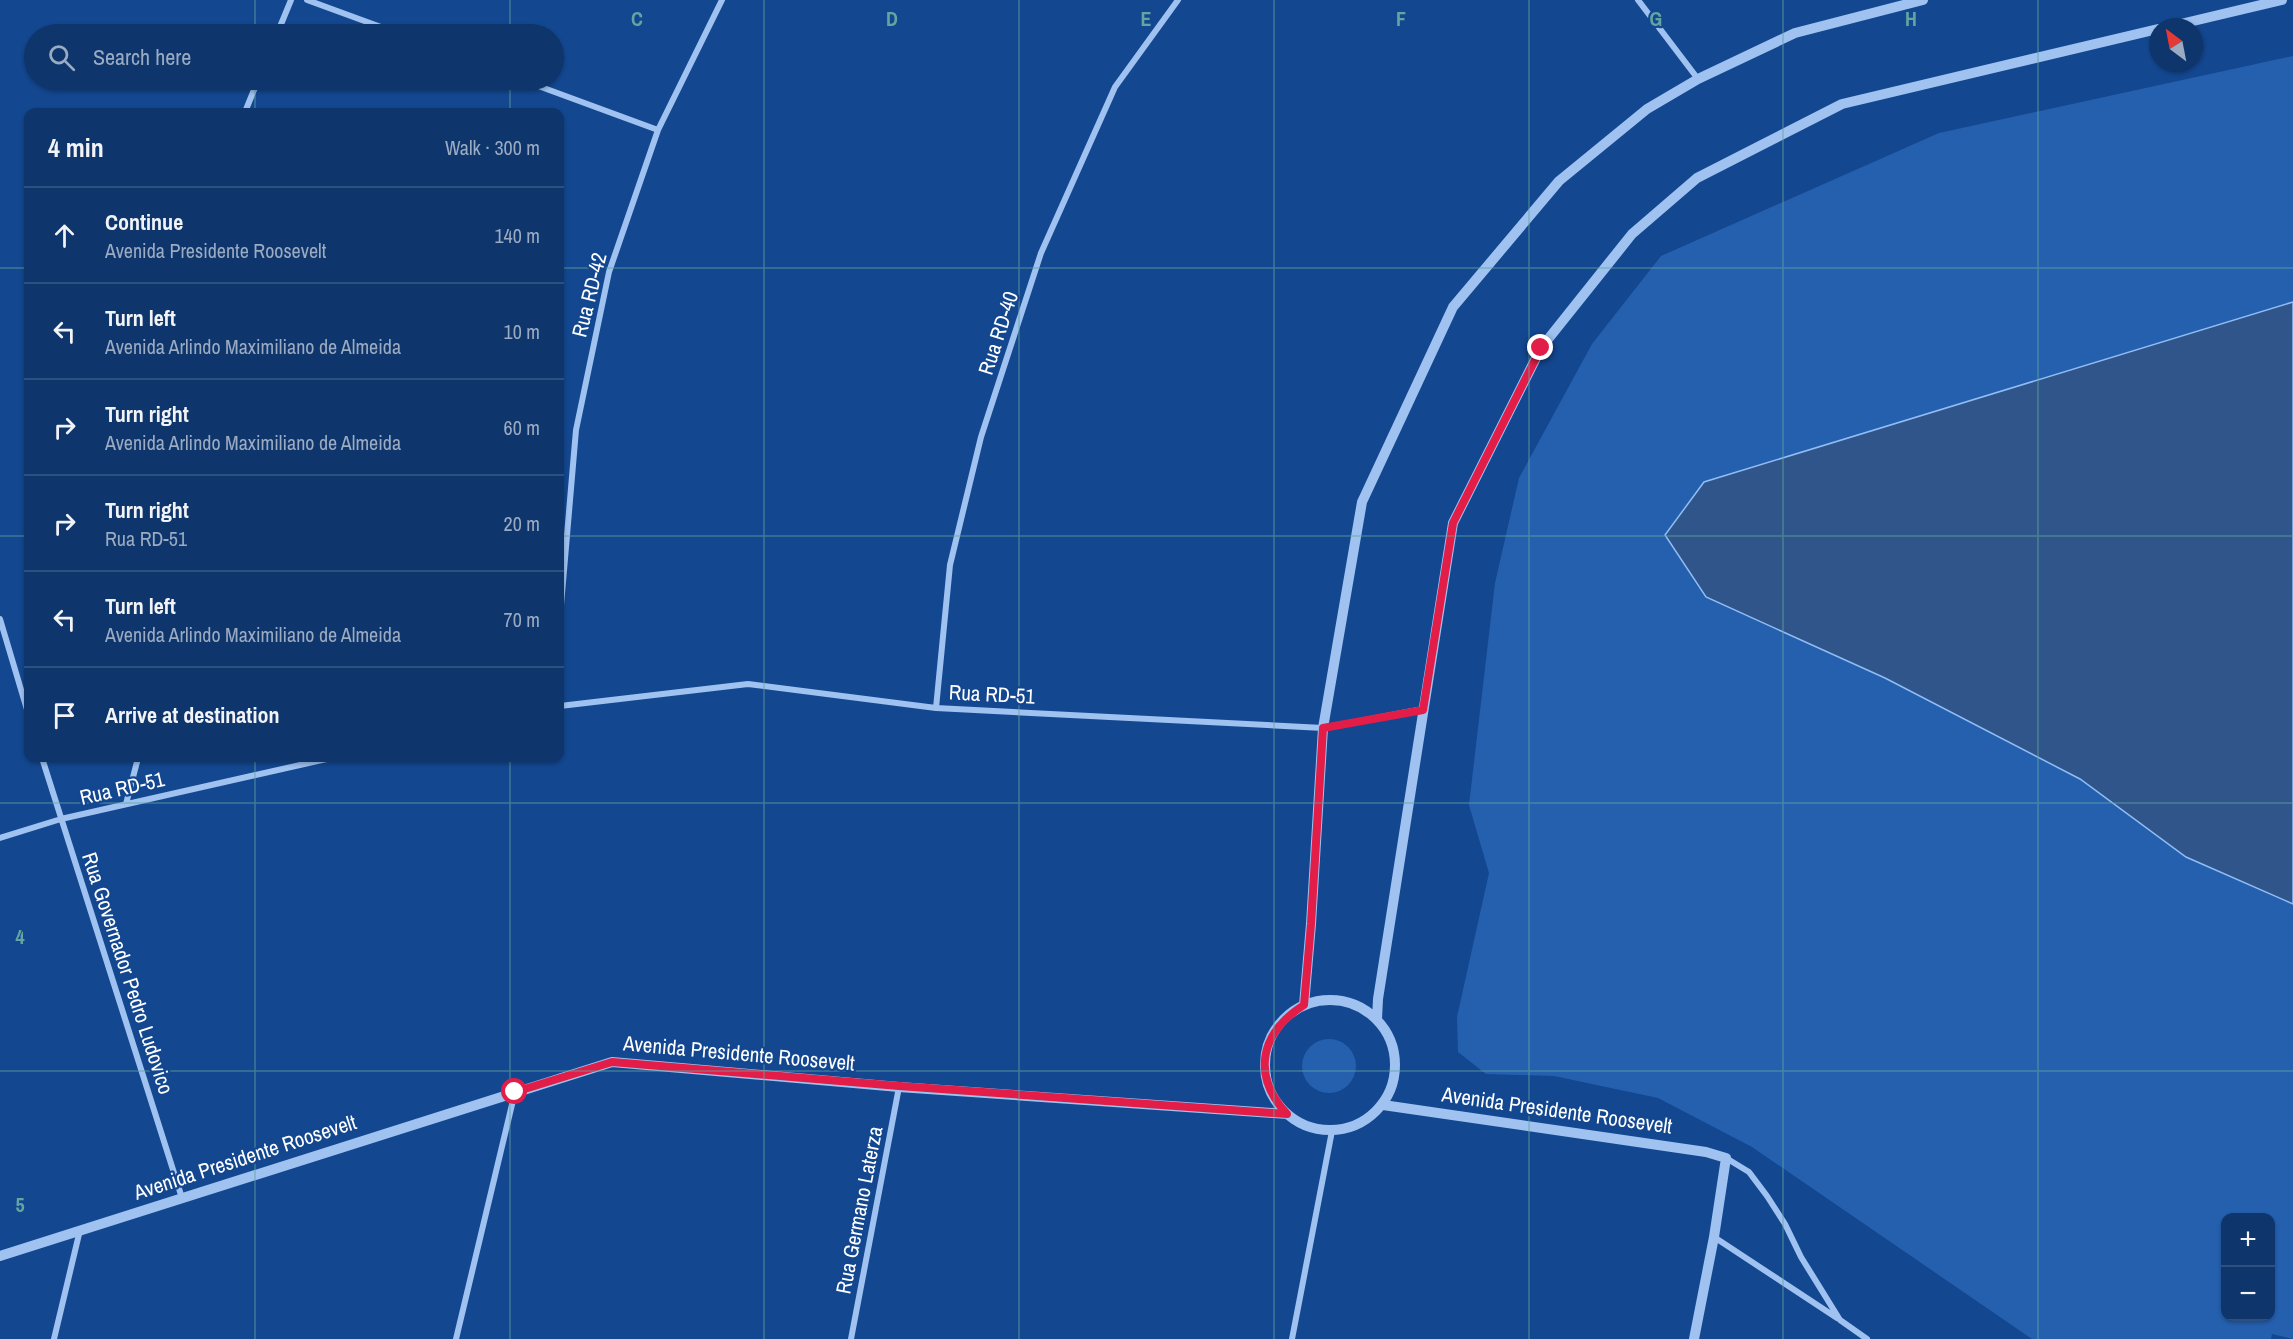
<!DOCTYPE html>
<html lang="en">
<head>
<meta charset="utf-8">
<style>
	:root { --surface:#0e356c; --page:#1c4074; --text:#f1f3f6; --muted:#9babc2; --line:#2e507f }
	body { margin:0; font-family:"Archivo Narrow",sans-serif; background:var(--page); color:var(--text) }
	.controls { position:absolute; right:18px; bottom:18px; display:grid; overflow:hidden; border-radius:12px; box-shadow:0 2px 4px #0004 }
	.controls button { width:54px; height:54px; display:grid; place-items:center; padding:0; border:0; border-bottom:2px solid var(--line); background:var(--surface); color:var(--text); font:30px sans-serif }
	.compass { position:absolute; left:2149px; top:18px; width:54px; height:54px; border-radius:50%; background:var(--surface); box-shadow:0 2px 4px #0004; rotate:328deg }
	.stop { position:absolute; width:18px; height:18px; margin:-14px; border:4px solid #e11d48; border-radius:50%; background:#fff }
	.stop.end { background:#e11d48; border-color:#fff; box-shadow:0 2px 6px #0008 }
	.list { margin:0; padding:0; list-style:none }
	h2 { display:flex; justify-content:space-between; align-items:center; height:78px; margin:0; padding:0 24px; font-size:26px }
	h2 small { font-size:20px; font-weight:400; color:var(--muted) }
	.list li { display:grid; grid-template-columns:39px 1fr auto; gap:18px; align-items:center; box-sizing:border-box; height:96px; padding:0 24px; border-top:2px solid var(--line) }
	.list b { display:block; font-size:22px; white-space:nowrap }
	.list p { margin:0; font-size:20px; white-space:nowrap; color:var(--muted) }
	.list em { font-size:20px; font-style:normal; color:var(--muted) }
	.icon { flex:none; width:33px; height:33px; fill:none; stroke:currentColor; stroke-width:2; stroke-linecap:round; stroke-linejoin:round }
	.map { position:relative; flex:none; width:2293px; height:1339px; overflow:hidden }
	.search { position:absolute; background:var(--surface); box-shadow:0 2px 4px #0004; left:24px; top:24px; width:540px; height:66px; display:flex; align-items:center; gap:15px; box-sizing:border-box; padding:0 21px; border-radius:33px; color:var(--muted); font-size:22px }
	.panel { position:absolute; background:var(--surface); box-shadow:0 2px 4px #0004; left:24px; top:108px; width:540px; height:654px; border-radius:12px }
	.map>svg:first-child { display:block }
	.green { fill:#2560af; fill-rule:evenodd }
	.water { fill:#2f558b; stroke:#91bdf4; stroke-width:1.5 }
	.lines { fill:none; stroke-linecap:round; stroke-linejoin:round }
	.minor { stroke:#9fc2f1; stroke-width:6 }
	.tertiary { stroke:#9fc2f1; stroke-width:10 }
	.route { stroke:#e11d48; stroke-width:8 }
	.grid { fill:none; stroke:#63a6a1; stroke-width:1.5; stroke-opacity:0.55 }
	.labels { text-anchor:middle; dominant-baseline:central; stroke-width:4.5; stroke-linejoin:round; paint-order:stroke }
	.street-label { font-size:21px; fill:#fff; stroke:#134790 }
	.grid-label { font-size:20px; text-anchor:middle; font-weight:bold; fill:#63a6a1; stroke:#134790; stroke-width:4.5; stroke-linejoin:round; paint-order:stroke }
</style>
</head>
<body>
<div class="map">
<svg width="2293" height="1339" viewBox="0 0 2293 1339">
	<rect width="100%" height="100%" fill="#134790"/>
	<path class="green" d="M2293,56V302L1704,482L1706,597L1885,678L2080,779L2186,857L2293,904V1339L2272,1334L2271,1339H2032L1752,1147L1658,1098L1554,1076L1486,1074L1458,1052L1457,1017L1489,873L1469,805L1495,583L1519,478L1592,344L1661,256L1939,133ZM2226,1218H2270V1316H2226Z
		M1302 1066a27 27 0 1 1 54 0a27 27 0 1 1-54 0Z"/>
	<path class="water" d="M2293,302V904L2186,857L2080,779L1885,678L1706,597L1665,535L1704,482Z"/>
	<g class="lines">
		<path class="minor" d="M307,0L400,34
			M1638,0L1698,79
			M277,34L291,0
			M522,80L658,130
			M245,112L258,80
			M560,617L576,430L609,272L658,130L722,0
			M0,619L28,713
			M560,706L748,684L936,708L1323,728L1423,709
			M936,708L950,565L981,437L1041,253L1115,87L1178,0
			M42,758L182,1198
			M126,804L138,758
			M0,838L61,819L331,758
			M1726,1158L1749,1172L1767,1196L1785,1224L1801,1257L1840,1320L1867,1339
			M1714,1237L1837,1318
			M54,1339L80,1230
			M456,1339L515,1092
			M851,1339L899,1087
			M1292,1339L1332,1131"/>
		<path class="tertiary" d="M2168,27L2282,0
			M1265 1065a65 65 0 1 1 130 0a65 65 0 1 1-130 0Z
			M1304,1005L1311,924L1323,728L1362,502L1453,307L1559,181L1647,109L1698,79L1795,33L1923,0
			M1377,1019L1378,999L1453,523L1541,348L1632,234L1697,178L1842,104L2158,29
			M1383,1105L1706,1152L1726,1158L1714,1237L1694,1339
			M0,1256L612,1062L899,1087L1287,1114"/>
	</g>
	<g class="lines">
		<path class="route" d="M515,1092L612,1062L899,1086L1287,1114C1251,1075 1260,1033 1304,1005L1311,924L1323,728L1423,710L1453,523L1541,348"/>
	</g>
	<path class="grid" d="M255,0V34M510,0V34M764,0V1339M1019,0V1339M1274,0V1339M1529,0V1339M1783,0V1339M2038,0V1339M255,80V112M510,80V112M0,268H28M560,268H2293M0,536H28M560,536H2293M255,758V1339M510,758V1339M0,803H2293M0,1071H2293"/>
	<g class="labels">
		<g class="street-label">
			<text transform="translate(589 295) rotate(-76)">Rua RD-42</text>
			<text transform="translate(998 333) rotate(-72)">Rua RD-40</text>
			<text transform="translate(992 694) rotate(3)">Rua RD-51</text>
			<text transform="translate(122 788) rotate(-13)">Rua RD-51</text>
			<text transform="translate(128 973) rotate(72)">Rua Governador Pedro Ludovico</text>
			<text transform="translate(739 1053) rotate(5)">Avenida Presidente Roosevelt</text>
			<text transform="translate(1557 1110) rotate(8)">Avenida Presidente Roosevelt</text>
			<text transform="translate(245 1157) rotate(-18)">Avenida Presidente Roosevelt</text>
			<text transform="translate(859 1210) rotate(-79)">Rua Germano Laterza</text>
		</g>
	</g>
	<g class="grid-label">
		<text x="637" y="26">C</text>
		<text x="892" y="26">D</text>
		<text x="1146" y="26">E</text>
		<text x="1401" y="26">F</text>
		<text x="1656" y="26">G</text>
		<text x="1911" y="26">H</text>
		<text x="20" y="944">4</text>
		<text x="20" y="1212">5</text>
	</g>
</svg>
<div class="controls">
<button>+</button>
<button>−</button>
</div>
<svg class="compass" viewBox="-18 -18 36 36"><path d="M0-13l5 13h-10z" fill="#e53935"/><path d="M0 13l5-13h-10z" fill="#9babc2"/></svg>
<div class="stop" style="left:515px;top:1092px"></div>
<div class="stop end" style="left:1541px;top:348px"></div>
<div class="search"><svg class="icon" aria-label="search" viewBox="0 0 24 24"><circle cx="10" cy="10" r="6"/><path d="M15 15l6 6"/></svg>Search here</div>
<section class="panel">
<h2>4 min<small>Walk · 300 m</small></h2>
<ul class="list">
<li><svg class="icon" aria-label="ahead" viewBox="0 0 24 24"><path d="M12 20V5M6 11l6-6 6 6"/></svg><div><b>Continue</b><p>Avenida Presidente Roosevelt</p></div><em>140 m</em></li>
<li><svg class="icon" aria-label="left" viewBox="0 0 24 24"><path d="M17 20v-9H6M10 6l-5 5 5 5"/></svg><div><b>Turn left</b><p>Avenida Arlindo Maximiliano de Almeida</p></div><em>10 m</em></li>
<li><svg class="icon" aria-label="right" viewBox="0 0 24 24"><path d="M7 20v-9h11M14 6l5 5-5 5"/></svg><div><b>Turn right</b><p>Avenida Arlindo Maximiliano de Almeida</p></div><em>60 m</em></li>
<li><svg class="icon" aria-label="right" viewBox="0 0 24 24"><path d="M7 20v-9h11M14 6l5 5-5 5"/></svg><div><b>Turn right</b><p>Rua RD-51</p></div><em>20 m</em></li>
<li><svg class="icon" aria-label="left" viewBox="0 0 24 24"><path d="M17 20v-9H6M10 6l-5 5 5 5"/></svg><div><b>Turn left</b><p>Avenida Arlindo Maximiliano de Almeida</p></div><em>70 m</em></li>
<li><svg class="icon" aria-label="arrive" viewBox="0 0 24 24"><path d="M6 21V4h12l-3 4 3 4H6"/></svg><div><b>Arrive at destination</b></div></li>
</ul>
</section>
</div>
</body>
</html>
